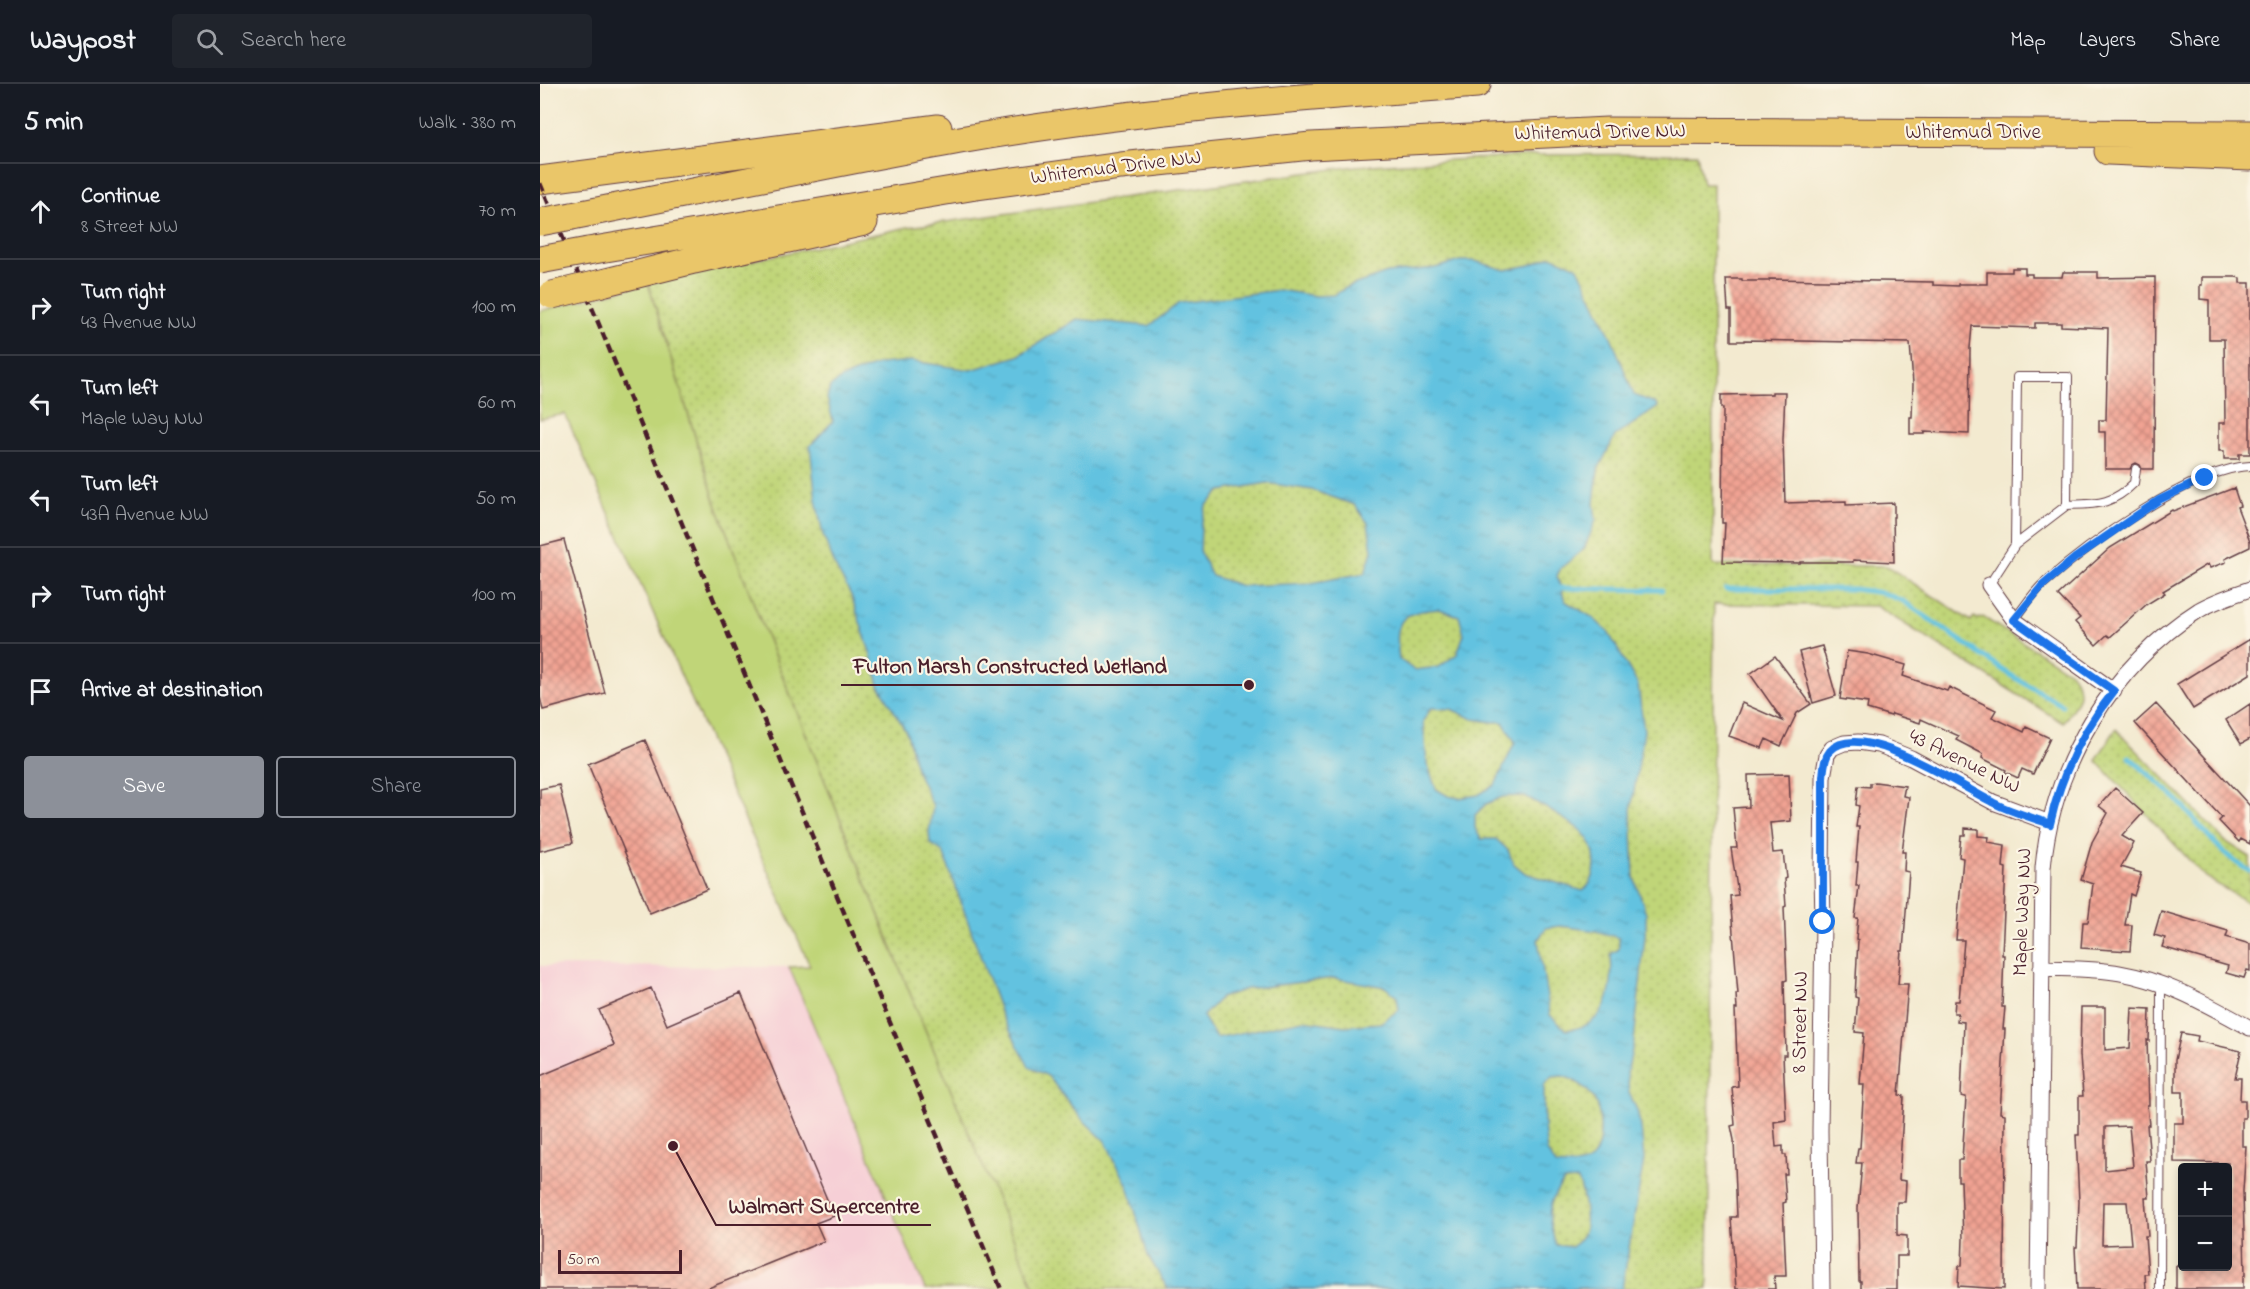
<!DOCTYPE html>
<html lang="en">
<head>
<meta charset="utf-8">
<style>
	:root { --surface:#171b24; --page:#20242c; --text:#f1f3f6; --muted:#9ea1a6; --line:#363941; --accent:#8c9099 }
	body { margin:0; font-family:"Indie Flower",sans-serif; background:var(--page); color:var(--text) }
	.controls { position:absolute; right:18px; bottom:18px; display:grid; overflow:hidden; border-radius:6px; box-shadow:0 3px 9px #0003 }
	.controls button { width:54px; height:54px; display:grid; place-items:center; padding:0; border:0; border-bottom:2px solid var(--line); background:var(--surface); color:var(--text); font:30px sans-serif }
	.scale { position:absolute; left:18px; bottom:15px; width:124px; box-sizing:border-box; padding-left:6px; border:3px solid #4a1f2b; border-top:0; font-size:16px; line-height:21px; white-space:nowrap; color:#4a1f2b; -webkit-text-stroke:4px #fcf5e5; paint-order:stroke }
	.stop { position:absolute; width:18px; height:18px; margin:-14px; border:4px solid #1a73e8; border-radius:50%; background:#fff }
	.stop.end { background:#1a73e8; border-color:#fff; box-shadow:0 2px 6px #0008 }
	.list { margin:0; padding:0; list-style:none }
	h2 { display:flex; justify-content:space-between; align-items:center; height:78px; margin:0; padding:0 24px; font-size:26px }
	h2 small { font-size:20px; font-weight:400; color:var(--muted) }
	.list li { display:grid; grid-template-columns:39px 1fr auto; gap:18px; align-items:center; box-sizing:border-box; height:96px; padding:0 24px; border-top:2px solid var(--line) }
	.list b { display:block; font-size:22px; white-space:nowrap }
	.list p { margin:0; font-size:20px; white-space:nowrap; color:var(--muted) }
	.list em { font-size:20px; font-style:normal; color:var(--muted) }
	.actions { display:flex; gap:12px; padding:18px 24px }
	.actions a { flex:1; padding:14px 0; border:2px solid var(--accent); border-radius:6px; text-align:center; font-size:21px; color:var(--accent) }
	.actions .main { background:var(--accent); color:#fff }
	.icon { flex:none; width:33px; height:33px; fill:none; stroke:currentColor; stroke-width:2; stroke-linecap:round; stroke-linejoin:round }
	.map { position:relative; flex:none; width:1710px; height:1205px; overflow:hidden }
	header { display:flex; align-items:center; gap:36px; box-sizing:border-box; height:84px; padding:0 30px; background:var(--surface); border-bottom:2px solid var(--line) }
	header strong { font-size:28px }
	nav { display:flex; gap:33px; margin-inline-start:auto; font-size:21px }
	.search { width:420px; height:54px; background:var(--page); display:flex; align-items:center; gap:15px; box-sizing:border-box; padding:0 21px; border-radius:6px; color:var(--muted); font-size:22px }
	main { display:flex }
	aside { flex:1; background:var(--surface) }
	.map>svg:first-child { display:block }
	.built { fill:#f6cfd6 }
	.grass { fill:#c0d578; stroke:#857a52; stroke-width:1.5 }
	.park { fill:url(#park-dots); stroke:#857a52; stroke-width:1.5 }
	.water { fill:url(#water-ripples); stroke:#567086; stroke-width:1.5; fill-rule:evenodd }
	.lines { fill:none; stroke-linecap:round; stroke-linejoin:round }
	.stream { stroke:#62c2e0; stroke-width:5 }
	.building { fill:url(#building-cross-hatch); fill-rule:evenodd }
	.service-casing { stroke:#633d44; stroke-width:10 }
	.minor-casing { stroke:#633d44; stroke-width:17 }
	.motorway-casing { stroke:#633d44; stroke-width:29 }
	.service { stroke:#fff; stroke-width:8 }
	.minor { stroke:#fff; stroke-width:15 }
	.motorway { stroke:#eac669; stroke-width:27 }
	.rail { stroke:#4a1f2b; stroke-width:4.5; stroke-dasharray:9 4.5; stroke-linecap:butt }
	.motorway-bridge-casing { stroke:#633d44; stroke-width:29; stroke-linecap:butt }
	.motorway-bridge { stroke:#eac669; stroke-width:27 }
	.route { stroke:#1a73e8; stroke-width:8 }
	.labels { text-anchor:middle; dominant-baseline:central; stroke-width:4.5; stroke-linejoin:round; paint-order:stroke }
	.street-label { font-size:21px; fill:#4a1f2b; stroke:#fcf5e5 }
	.leader { fill:none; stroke:#4a1f2b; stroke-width:2 }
	.callout-dot { fill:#4a1f2b; stroke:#fcf5e5; stroke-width:2 }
	.callout-label { font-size:22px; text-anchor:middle; font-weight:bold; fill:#4a1f2b; stroke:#fcf5e5; stroke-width:4.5; stroke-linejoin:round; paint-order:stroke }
</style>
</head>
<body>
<header>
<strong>Waypost</strong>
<div class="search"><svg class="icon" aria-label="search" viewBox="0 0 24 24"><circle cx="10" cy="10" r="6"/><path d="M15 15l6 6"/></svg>Search here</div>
<nav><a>Map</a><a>Layers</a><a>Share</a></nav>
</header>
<main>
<aside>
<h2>5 min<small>Walk · 380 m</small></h2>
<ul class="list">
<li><svg class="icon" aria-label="ahead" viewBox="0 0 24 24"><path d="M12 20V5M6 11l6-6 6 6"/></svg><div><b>Continue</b><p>8 Street NW</p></div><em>70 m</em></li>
<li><svg class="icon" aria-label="right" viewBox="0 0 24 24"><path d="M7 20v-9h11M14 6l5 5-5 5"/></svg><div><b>Turn right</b><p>43 Avenue NW</p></div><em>100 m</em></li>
<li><svg class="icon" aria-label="left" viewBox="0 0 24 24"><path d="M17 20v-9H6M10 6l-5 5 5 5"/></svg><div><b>Turn left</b><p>Maple Way NW</p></div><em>60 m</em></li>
<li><svg class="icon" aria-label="left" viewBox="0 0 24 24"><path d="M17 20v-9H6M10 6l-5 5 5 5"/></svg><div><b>Turn left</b><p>43A Avenue NW</p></div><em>50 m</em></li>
<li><svg class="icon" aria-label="right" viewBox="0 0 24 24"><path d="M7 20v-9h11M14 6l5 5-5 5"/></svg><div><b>Turn right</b></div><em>100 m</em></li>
<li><svg class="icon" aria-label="arrive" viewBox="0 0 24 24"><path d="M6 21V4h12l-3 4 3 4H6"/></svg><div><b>Arrive at destination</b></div></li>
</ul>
<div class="actions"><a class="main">Save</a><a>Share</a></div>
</aside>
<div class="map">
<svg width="1710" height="1205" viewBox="0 0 1710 1205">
	<defs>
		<pattern id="park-dots" width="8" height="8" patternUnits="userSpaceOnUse" patternTransform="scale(1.5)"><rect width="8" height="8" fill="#c0d578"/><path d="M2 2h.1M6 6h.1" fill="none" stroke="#a6b668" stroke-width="1.8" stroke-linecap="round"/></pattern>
		<pattern id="water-ripples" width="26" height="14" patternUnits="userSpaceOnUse" patternTransform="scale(1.5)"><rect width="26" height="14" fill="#62c2e0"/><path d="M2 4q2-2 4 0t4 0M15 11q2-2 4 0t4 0" fill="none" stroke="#57a6c0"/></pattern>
		<pattern id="building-cross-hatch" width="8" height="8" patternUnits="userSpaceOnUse" patternTransform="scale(1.5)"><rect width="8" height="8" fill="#f1a393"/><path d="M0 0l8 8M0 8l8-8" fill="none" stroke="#c58478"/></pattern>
	</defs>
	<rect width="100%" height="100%" fill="#fcf5e5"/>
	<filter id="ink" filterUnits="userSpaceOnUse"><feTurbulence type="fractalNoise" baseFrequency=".0167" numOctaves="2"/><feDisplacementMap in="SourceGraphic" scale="12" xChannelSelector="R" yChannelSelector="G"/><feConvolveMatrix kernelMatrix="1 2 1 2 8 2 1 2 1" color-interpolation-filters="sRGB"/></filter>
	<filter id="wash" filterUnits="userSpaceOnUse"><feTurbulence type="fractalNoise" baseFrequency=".008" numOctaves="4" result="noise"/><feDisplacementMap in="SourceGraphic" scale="24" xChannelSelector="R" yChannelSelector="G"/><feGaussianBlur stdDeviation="1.35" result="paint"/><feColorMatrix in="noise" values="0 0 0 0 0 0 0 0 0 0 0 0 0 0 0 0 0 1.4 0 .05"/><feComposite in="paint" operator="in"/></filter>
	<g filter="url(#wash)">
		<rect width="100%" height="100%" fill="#f3ead0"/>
		<path class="built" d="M0,882L249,883L385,1205H0Z"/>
		<path class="grass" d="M108,199L176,420L221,538L374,919L495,1205H385L249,883L270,882L25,330L0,335V227Z"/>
		<path class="park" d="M1157,70L1163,100H1173V481L1347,482L1431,537L1434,533L1438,535L1443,533L1530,588C1548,610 1536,619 1523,639L1336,522L1174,520L1168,1205H495L374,919L221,538L176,420L108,199L368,143L816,82L992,71Z
			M1576,645L1685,757L1710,773V820L1665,793L1556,676Z"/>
		<path class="water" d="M1011,172L1038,183L1072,255L1094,311L1115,319L1118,323L1075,352L1058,386L1054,419L1056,436L1044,465L1021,484L1017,492L1025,517L1052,533L1068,548L1098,601L1104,647L1091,726L1094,793L1106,829V842L1094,957L1087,989L1089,1009L1097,1026L1101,1043L1104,1076L1082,1205H1049L1038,1203L1036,1205H628L608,1172L588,1102L565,1057L541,1034L508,992L489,983L461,930L403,768L390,759L389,748L393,722L376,685L367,649L339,601L330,568L311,511L296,484L283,451L276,416L270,362L293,337L287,314L290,303L302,294L339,280L371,277L431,286L478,272L537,235L609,242L639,219L739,206L776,212L794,211L807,203L847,189L895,184L920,177H935L965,186L990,181ZM727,399L772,406L815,421L828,439L832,467L825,489L771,499L702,502L672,492L660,469L661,441L666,422L681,407ZM899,525L919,532L924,550L917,570L899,583L874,586L859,575C854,535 860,528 899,525ZM891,624L911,625L933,635L951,638H963L975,658L955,701L938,711L919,714L908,712L896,705L887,679L883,637ZM962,713C969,713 979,711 986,713C993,716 1037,742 1042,748C1058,763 1060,793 1043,807L985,789L973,779L968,766L956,755H941L935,744V731L946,720ZM1020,842L1056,847L1079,854V865L1071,870C1074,906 1069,942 1026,946L1010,931L998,856L1006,844ZM794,894L845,903L857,913L859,926L840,939L805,942L763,936L676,954L663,932L680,914L706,905ZM1023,992C1036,996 1045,1002 1053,1013C1063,1028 1065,1072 1044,1080C1035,1083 1025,1082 1016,1081L1007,1068L1004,1042V1001L1012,993ZM1038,1096C1043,1108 1048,1135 1044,1148C1042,1154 1036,1159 1032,1163L1016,1161C1007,1134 1005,1120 1024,1097Z"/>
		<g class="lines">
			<path class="stream" d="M1021,504L1122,506
				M1186,505H1314L1343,509L1363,517L1472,592L1522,621
				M1589,673C1605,687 1622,701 1637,716C1660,740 1680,772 1710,787"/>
		</g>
		<g id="blocks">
			<path class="building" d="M1472,184H1485V190H1492V193H1522L1523,188H1558V194L1615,193L1614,385H1602L1600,381L1596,379L1592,381L1590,385H1565V348H1559V336H1566L1568,244L1521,242V239H1495V244L1432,242L1430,264L1429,350L1384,348V350H1370V333H1372L1373,300L1370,259L1204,256V257H1191V226H1188L1186,195H1202V197H1229V195L1393,198V201L1418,202V200H1447V188H1472Z
				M1662,193H1696L1700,194V199H1710V370H1699V375H1684V367H1679V339H1685L1684,255H1669V216L1660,215V201H1662Z
				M1232,308H1245L1243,356L1245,419L1306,417V421L1354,419V433H1353L1354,478L1313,476V478H1260V479L1183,478L1185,439H1182L1183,324H1181V311L1232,310Z
				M1694,404L1700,422L1697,423L1710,457V463L1685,475L1686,478L1670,484L1668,480L1623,507L1625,509L1607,520L1570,553L1567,551L1556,561L1535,538L1540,534L1518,511L1570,464L1632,426L1633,427Z
				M24,456L65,609L3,626L0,613V462Z
				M1710,555V590L1653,625L1637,600Z
				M1282,562L1296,612L1273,619L1259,568Z
				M1307,567L1328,570L1366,581L1363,592L1407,607L1409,603L1456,626L1452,633L1484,648L1486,643L1510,654L1493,690L1482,685L1478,694L1465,688L1466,686L1442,674L1443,670L1416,656L1419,652L1381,635L1380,639L1352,630L1351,632L1327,625L1328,619L1300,615Z
				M1235,572L1271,620L1257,629L1241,662L1226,655L1222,664L1189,652L1202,619L1243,637L1210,590Z
				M1616,620L1710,722V760L1701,755L1699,758L1679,737L1682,734L1595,639Z
				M1710,620V655L1701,660L1686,636Z
				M105,656L167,805L110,829L48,680Z
				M1249,690L1251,737L1230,739L1233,769L1243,768L1246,794L1244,795L1246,822L1244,823L1247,896L1244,897L1246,971H1243L1246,1036L1234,1038L1236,1063L1243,1062V1071H1246L1247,1090H1244L1246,1118L1243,1119L1246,1192H1234L1235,1205H1196L1191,1133H1197L1194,1056L1191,1042L1195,1041L1192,1003L1198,1002L1195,925H1197L1196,910H1198L1190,812L1198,811L1191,764H1197L1193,724L1209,723L1208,691Z
				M1335,698L1365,702L1363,712L1369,713L1362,768H1365L1364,787L1369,788L1363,867H1361L1358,900H1368L1359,1011L1364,1012L1359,1096L1366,1097L1365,1118H1357V1151L1367,1152V1172H1357V1205H1321V1197H1319L1318,1124L1322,1079H1316L1318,1064H1320L1324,1000H1320L1324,949L1315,948L1318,914L1315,913L1318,856L1316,855L1318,834H1315L1319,802H1316L1318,778H1316L1319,743H1316L1319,722L1316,721L1318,702L1330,703V699Z
				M19,701L33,759L0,767V705Z
				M1575,704L1603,729L1582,752L1594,759L1581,783L1601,789L1594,812L1590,810L1585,841H1592L1590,867L1541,864L1543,838H1548L1553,800L1541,796L1552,758L1568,729L1559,722Z
				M1425,744L1438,745V752L1449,753L1448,758L1465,761L1463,783L1466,784L1462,871H1464L1462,923H1465L1463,945H1465L1460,1029L1465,1030L1464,1205L1418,1202L1419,1182H1422L1423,1155L1421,1097H1418V1076H1422L1426,1013L1421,1012L1424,938L1417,937L1418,929H1414L1415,917H1419L1424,856H1416L1423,774L1419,773L1421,751H1425Z
				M1621,827L1688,847L1686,853L1710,860V887L1707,886L1704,894L1686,889L1688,882L1622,863L1625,854L1614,851Z
				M111,904L127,941L201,909L294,1132L276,1139L284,1157L166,1205H0V992L74,961L59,926Z
				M1541,923H1565V966L1590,964L1592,924L1610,925L1609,957L1607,956L1609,1021H1607L1609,1041H1607L1610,1077H1606L1609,1114H1605L1608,1152H1605L1608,1190H1605L1606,1205H1537L1535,1163H1537L1539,1118L1536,1051H1539V1012H1543L1540,971ZM1589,1042L1593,1083L1565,1086V1043ZM1563,1118H1587L1591,1160L1562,1161Z
				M1641,949L1658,952L1657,957L1701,967L1695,994H1701L1700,1016H1705V1034H1702V1062H1706L1703,1107L1705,1192H1703V1205H1636V1182H1688V1079L1634,1078V1039H1643V1008H1635V976Z"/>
		</g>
	</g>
	<g filter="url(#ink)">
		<use href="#blocks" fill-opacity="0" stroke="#633d44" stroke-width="1.5"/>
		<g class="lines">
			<defs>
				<path id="service" d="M1527,421C1557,420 1572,421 1594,399L1596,385
					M1449,501L1475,461L1477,293H1528L1527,421L1475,461
					M1474,536C1484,524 1492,510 1503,500C1546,462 1652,384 1710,382
					M1620,1205L1621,900"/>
				<path id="minor" d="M1449,501L1474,536L1574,607
					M1501,884C1527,885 1554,884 1580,889C1627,897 1668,921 1710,944
					M1282,1205L1280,1047L1283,838L1282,789L1283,693L1287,671L1292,664L1304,659L1318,658L1339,661L1371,674L1453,718L1510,739
					M1498,1205L1503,784C1512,681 1572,581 1659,526C1674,517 1693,511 1710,505"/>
				<path id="motorway" d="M1568,67L1710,73
					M0,96L398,44
					M32,132C161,107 291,79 420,56C591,26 764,13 937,0
					M48,167L430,103L581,82L771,62L1067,47L1710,50
					M62,199L154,176L324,138"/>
			</defs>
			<use href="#service" class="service-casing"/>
			<use href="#minor" class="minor-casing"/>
			<use href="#motorway" class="motorway-casing"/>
			<use href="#service" class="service"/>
			<use href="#minor" class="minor"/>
			<use href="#motorway" class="motorway"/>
			<path class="rail" d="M0,99L461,1205"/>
			<defs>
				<path id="motorway-bridge" d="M0,138L32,132
					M0,176L48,167
					M12,211L62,199"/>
			</defs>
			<use href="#motorway-bridge" class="motorway-bridge-casing"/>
			<use href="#motorway-bridge" class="motorway-bridge"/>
		</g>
	</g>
	<g class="lines" filter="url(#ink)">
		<path class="route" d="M1283,838V693C1284,684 1284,674 1290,667C1320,633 1423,704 1454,719C1471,728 1491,733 1510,740C1521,690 1542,647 1574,607L1474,536L1502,502L1535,474L1619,416L1665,394"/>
	</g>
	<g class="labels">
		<g class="street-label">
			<text transform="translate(1060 49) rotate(-1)">Whitemud Drive NW</text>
			<text x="1433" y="49">Whitemud Drive</text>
			<text transform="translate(576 84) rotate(-7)">Whitemud Drive NW</text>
			<text transform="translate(1424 678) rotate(26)">43 Avenue NW</text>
			<text transform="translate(1483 828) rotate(-88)">Maple Way NW</text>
			<text transform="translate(1261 938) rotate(-89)">8 Street NW</text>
		</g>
	</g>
	<path class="leader" d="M709 601L638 601H301M133 1062L176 1141H391"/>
	<g class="callout-dot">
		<circle cx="709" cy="601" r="6"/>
		<circle cx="133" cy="1062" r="6"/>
	</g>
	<g class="callout-label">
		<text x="470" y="589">Fulton Marsh Constructed Wetland</text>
		<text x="284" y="1129">Walmart Supercentre</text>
	</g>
</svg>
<div class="controls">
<button>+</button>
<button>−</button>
</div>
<div class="scale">50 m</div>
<div class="stop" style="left:1283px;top:838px"></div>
<div class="stop end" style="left:1665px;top:394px"></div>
</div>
</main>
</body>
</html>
